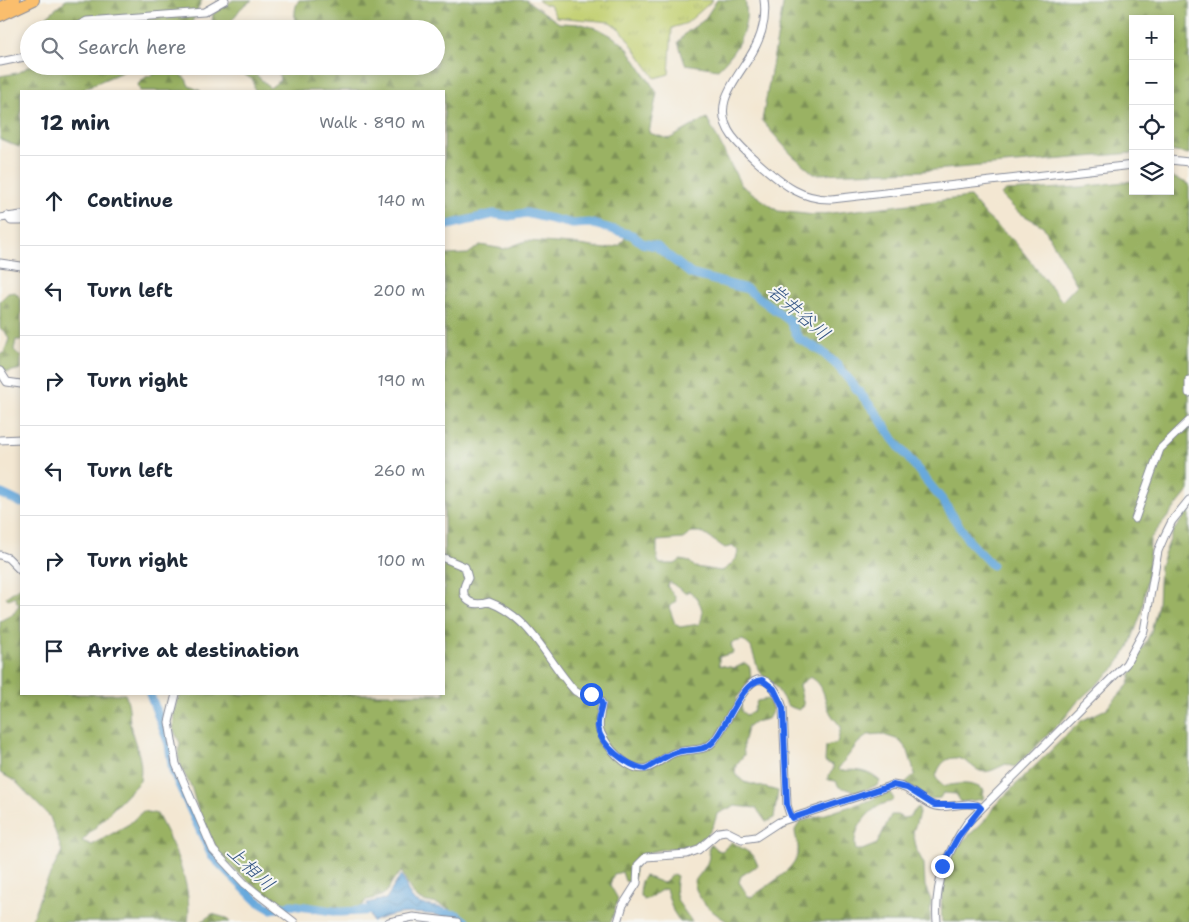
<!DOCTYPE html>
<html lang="en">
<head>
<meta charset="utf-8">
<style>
	:root { --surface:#fff; --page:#f2f2f3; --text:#1f2937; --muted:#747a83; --line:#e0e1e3 }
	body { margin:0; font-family:"Shantell Sans","Klee One",sans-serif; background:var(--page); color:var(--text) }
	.controls { position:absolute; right:15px; top:15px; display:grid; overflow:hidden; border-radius:0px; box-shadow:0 2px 8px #0003 }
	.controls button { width:45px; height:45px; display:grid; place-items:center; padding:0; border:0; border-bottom:1px solid var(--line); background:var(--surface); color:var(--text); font:25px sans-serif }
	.stop { position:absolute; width:15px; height:15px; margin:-11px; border:4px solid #2563eb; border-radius:50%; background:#fff }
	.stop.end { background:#2563eb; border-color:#fff; box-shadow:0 1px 5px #0008 }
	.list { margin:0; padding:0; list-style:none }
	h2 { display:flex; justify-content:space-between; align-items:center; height:65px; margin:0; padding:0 20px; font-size:21px }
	h2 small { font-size:16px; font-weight:400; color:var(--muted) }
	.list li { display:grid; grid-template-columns:32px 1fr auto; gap:15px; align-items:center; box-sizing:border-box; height:90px; padding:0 20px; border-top:1px solid var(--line) }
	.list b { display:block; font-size:19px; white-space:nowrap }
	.list em { font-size:16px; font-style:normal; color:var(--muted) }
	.icon { flex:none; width:28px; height:28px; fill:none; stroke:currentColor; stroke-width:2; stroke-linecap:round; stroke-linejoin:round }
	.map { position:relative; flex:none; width:1189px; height:922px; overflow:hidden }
	.search { position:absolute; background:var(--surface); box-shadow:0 2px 8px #0003; left:20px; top:20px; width:425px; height:55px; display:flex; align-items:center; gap:12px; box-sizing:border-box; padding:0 18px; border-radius:28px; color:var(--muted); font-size:19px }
	.panel { position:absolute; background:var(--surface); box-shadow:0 2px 8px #0003; left:20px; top:90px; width:425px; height:605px; border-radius:0px }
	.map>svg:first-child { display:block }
	.forest { fill:url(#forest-firs); stroke:#5a7061; fill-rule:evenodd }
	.park { fill:url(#park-tufts); stroke:#6f8068 }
	.water { fill:url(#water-waves); stroke:#416c9d }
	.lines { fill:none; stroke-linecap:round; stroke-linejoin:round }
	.river { stroke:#67a9dc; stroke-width:9 }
	.minor-casing { stroke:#878b98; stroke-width:9 }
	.highway-casing { stroke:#878b98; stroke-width:12 }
	.minor { stroke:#fff; stroke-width:7 }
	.highway { stroke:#fabe6d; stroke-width:10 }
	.route { stroke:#2563eb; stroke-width:6 }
	.labels { text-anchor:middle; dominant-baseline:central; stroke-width:4; stroke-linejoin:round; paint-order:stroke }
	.water-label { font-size:19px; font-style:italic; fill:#325484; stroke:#f6f6f2 }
</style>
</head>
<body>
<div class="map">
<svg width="1189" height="922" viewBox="0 0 1189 922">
	<defs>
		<pattern id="forest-firs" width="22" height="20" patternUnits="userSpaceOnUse" patternTransform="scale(1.25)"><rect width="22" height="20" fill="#9ab264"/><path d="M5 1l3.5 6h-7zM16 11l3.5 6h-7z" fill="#7d9156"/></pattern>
		<pattern id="park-tufts" width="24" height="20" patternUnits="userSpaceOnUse" patternTransform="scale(1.25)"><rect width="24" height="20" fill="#c3d072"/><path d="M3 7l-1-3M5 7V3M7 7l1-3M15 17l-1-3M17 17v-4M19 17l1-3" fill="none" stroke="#a7b365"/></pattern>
		<pattern id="water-waves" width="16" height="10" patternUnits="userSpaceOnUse" patternTransform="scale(1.25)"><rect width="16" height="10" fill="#67a9dc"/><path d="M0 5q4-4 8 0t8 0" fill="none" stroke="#548ab6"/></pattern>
	</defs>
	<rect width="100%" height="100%" fill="#f6f6f2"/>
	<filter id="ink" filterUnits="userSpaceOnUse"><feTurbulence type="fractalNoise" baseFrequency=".02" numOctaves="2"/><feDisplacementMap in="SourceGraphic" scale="10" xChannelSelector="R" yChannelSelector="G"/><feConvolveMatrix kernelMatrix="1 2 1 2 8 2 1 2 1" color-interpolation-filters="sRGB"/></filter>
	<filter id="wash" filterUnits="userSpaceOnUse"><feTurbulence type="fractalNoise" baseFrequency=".0096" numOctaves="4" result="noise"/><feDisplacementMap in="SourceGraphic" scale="20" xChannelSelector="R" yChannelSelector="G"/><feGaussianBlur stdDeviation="1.12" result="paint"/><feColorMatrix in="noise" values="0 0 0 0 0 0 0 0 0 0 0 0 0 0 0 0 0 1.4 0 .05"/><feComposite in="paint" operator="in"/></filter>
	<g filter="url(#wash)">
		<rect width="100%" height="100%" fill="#f3e7d2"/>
		<path class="forest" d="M66,0H202L189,29H38L39,23Z
			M233,0H252L241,8L230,23L222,24L212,21L213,14Z
			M299,0H526L559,23L582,24L599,29L612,36L626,46L657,93L649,133L669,139L707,118L741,185L778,211L814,215L970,197L986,216L1015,242L1062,301L1077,285L1043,226L1018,212L1001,195L1006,191L1080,187L1133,181V191H1170V177H1172L1189,184V490L1150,539L1149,567L1141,614L1129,647L1114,669L1078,701L1063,720L1015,767L1006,764C999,767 988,774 980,771C974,769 969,762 963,760C948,753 938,765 936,778L943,786C957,784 971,781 984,790L983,799L961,802L956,794L943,793L940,798L929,799L905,783L915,774L908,751L899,740L881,734L868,735L858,743L838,769L840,771C856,769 867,770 880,781L878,785L857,792L839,787L836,781L828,780V775L833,770V765L825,762L826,746L837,743L841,727C838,723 834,719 831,714C823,700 826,685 810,677L799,685L804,706L799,710L788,706L775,686L764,677L758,669L751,647L743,640L731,643L733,653L719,657V665L735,668L745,663L750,667L751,680L736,699L741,705V711L746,715L753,712L757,701L768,699L773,710L768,719L755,722L747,728L743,744L744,755L736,765L735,774L744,782L778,791L774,818L766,822L756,808L734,806L717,814C705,863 665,838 636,859L633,883L625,881L622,872L614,874L610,885L618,899L611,922H454L457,914C427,892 419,916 402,872C383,884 397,895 366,900L361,908C333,913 306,901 278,905L235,870L218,852L198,810L191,786L182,770L178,755L180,743L173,729L174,710L178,699L182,694H444V255L468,254L480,245L504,249L526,241L572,244L606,249L620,245L625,238L620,231L591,221L557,220L530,212L489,211L444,222V91H281L277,89L272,91H255L253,80L231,66H247L270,88L280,80L279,74L282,69L290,66H436V29H293C297,19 292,10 299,0ZM692,532H701L725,548L733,546L738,551L736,559L726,569L721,571L695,567L690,562L681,560L675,564H660L657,559V541L683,539ZM670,582L685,593L689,591C699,598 707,613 699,624L680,627L675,624L669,607L676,601L675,597L667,586Z
			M717,0H745C751,27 737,51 718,69L685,64L678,42L687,32L704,20Z
			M784,0H1189V154L1170,151V19H1133V153L922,171L814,174L791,154L762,121Z
			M30,66H136L87,87L82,91H21V146L19,147L0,139V76L17,73Z
			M157,73L179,74L186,79L189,86L201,91H140L138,84L146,77Z
			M15,292L21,299V340H16L14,350L21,357V369L8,372L0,368V354L4,353L9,339L6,333L0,328V301L8,293Z
			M1189,510V922H942C940,895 942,861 963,841C975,829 987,821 994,806L1081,721L1106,709L1129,684L1134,664L1151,632L1158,604L1160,565L1174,530Z
			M21,586V694H125C130,705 129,713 130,724C134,746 144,756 140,781L82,841L92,845L129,824L143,811L157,814C174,846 193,886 188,922H31L42,891L62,851L50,817L15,781L0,773V621L13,614L19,605L14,597L8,599L6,597Z
			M883,793H890L894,799C890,804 885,802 879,806C865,814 851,833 856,850H862L877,844L891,815H897L903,818L909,817L918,807L920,811L913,832L917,851L924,864L925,886L931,900L930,922H728C712,912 698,902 694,882C701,872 712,862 708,850L711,844L717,850L722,851L732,842L753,855L758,865L741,876L739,882L748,896L752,897C767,885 801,868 798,846C797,840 795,836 795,830L800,822L871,800Z
			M673,874L677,876C672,901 680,903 692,922H680L673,911L666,889C660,889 653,897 644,900L640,896L641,881L645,876L663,883Z
			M212,914L226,918L230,922H201Z"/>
		<path class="park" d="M538,0H713L687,23L672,28L669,74L655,78L622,31L610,22L556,17L550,5H544Z"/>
		<path class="water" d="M401,875C406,881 406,891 411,897C419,909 442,904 453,913L451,917C421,913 400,909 372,922L367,903L386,899Z"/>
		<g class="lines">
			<path class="river" d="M444,226L494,214L509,216L526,213L573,224L590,223L632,235L642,243L656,246L691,274L747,289L790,321L798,338L821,351L837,365L877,414L893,439L943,501L969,541L992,565
				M0,493L21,503
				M150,694L169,744L173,771L212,856L257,901L271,909L292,905L340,912L380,910
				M442,913L457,915L466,922"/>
		</g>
	</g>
	<g filter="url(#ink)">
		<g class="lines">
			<defs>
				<path id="minor" d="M764,0C767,20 760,41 749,58C733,83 711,107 732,136C741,148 752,157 762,166C784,185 802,200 832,199L1133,165
					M71,29L87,21L204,12L225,0
					M0,62L29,56
					M1170,160L1189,162
					M7,216L11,221H21
					M0,218L21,215
					M0,263L21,266
					M0,371L7,382L21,384
					M1189,380V393
					M0,440L21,439
					M1135,519L1160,449L1189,421
					M0,555L8,558L21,571
					M444,558L465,567L468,578C457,597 469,608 489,602C533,619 545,658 575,691L580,694L597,695L602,704C598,727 596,729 611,749C619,758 634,772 647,768C657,765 664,757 674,753C687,748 703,753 713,742C725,728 743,684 757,680C772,677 780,698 783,708L787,805L791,818
					M176,694L169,722L176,764L213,850L245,884L294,922
					M389,922L413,917L457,922
					M618,922L623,905L637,883L638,865L646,857L687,854L698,850L719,832L726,831L742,839L756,837L779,822L893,785C911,786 919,801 935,806C949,810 969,798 981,808
					M937,922C934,885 946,853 967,823L1126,664L1144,631L1158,551L1164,537L1172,521L1189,500"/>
				<path id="highway" d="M0,7L15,0
					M0,16L34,0"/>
			</defs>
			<use href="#minor" class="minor-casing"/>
			<use href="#highway" class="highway-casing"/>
			<use href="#minor" class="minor"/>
			<use href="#highway" class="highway"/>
		</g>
	</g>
	<g class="lines" filter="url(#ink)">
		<path class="route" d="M591,694L597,695L602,704C601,711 597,719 598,727C600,746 628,766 645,769C655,764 666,755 677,752C689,749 704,752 713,742C728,725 741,681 762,680L774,689L783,708L787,805L792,818L893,785L907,788L934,805H978L981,808L958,837L942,866"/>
	</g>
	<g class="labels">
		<g class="water-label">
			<text transform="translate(799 312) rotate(41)">岩井谷川</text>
			<text transform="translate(251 868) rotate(43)">上相川</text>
		</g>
	</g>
</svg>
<div class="controls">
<button>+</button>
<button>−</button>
<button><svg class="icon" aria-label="locate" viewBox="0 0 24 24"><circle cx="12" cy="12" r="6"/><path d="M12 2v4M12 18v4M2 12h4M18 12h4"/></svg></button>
<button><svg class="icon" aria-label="layers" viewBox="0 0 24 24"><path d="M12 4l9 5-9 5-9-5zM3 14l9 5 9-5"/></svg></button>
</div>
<div class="stop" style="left:591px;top:694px"></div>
<div class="stop end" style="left:942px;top:866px"></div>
<div class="search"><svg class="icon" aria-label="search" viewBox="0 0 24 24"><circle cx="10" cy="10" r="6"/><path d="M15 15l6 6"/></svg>Search here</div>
<section class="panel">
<h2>12 min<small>Walk · 890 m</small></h2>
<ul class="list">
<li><svg class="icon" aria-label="ahead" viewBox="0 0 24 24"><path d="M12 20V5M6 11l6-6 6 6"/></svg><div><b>Continue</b></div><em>140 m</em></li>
<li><svg class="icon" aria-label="left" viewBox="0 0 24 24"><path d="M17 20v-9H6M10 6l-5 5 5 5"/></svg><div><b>Turn left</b></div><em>200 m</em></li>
<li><svg class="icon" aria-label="right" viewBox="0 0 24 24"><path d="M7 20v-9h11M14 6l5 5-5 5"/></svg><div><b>Turn right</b></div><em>190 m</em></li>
<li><svg class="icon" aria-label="left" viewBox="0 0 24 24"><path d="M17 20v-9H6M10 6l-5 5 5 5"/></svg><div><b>Turn left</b></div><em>260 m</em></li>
<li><svg class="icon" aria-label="right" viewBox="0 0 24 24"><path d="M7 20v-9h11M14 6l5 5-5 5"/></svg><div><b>Turn right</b></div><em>100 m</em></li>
<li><svg class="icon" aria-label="arrive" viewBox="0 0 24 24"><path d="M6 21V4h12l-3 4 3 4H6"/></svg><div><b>Arrive at destination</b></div></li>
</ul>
</section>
</div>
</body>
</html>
